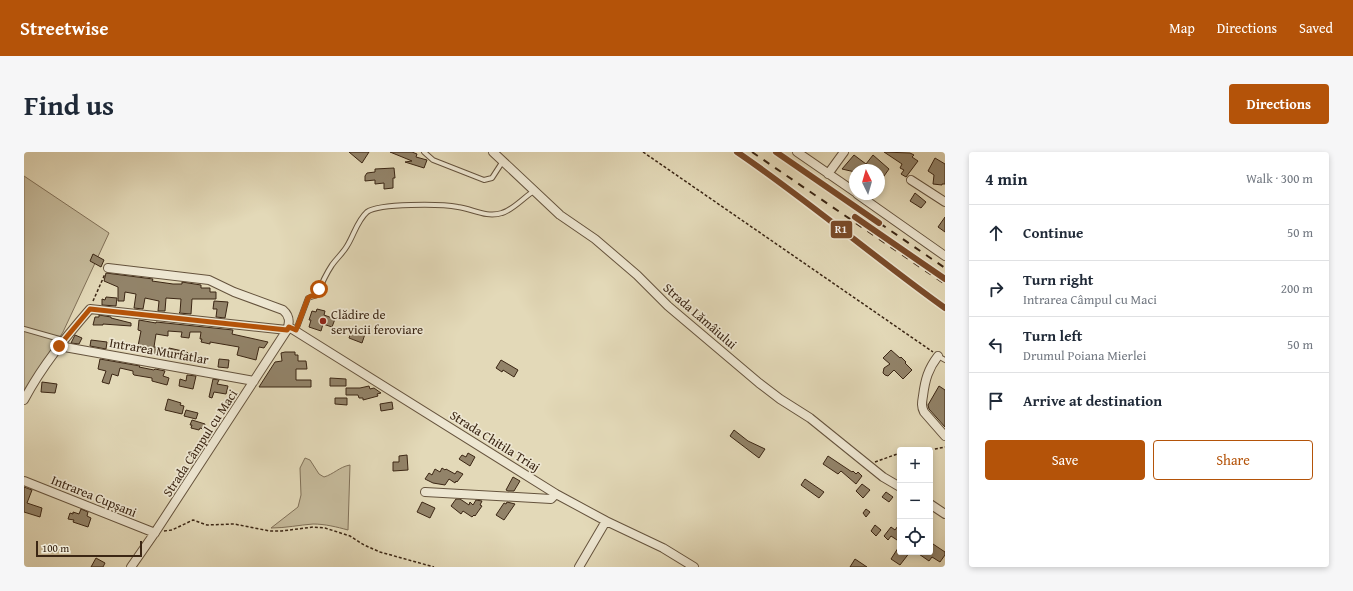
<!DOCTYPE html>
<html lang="en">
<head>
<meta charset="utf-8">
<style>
	:root { --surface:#fff; --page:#f6f6f7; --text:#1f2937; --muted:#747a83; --line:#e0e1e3; --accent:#b45309 }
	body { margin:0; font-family:"Gentium Book Plus",serif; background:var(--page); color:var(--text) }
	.controls { position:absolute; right:12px; bottom:12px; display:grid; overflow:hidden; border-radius:4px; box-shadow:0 2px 6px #0003 }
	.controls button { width:36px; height:36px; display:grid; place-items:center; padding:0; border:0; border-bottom:1px solid var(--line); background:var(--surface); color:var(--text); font:20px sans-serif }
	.compass { position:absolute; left:825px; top:12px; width:36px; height:36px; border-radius:50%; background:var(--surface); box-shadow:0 2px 6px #0003; rotate:355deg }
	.scale { position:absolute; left:12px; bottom:10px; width:106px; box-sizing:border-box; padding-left:4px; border:2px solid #3b2614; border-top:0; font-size:11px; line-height:14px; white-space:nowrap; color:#3b2614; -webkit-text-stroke:3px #ede6d1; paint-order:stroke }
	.stop { position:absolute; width:12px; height:12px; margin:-9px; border:3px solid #b45309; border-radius:50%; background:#fff }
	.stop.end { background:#b45309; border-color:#fff; box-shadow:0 1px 4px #0008 }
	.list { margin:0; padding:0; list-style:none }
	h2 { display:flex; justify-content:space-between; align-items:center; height:52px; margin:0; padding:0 16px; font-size:17px }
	h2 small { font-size:13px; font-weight:400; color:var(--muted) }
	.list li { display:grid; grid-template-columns:26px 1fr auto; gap:12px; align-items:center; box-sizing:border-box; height:56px; padding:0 16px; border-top:1px solid var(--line) }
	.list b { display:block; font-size:15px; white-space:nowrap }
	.list p { margin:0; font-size:13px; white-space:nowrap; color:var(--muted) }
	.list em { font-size:13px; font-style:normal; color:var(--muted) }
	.actions { display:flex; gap:8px; padding:12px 16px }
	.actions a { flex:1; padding:9px 0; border:1px solid var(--accent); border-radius:4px; text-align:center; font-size:14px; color:var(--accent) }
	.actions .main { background:var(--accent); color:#fff }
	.icon { flex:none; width:22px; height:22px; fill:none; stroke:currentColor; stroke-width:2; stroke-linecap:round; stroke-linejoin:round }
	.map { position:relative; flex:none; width:921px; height:415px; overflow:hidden; border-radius:4px }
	header { display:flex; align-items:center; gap:24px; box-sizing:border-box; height:56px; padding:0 20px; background:var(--accent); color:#fff }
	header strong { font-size:19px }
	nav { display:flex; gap:22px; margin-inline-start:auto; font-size:14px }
	.intro { display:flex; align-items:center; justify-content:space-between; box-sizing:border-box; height:96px; padding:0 24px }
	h1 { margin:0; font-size:28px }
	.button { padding:10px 18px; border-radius:4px; background:var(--accent); color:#fff; font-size:14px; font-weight:700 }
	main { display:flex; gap:24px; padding:0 24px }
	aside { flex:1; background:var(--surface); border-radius:4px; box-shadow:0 2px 6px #0003 }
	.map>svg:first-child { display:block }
	.green { fill:#c6bb9c; stroke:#807058 }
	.building { fill:#928369; stroke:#3b2614 }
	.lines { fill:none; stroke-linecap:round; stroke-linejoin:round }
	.service-casing { stroke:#65533d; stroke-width:6 }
	.minor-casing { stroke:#65533d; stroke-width:10 }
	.path { stroke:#3b2614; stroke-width:1.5; stroke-dasharray:3 2; stroke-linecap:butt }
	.service { stroke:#ede6d1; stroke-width:4 }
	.minor { stroke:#ede6d1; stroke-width:8 }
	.rail { stroke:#3b2614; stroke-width:2; stroke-dasharray:7 7; stroke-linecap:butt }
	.rail-1-casing { stroke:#ede6d1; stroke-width:9 }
	.rail-1 { stroke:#7a4b2a; stroke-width:6 }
	.route { stroke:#b45309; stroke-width:5 }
	.poi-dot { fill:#8f2418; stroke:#ede6d1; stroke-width:1.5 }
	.labels { text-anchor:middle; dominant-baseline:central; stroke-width:3.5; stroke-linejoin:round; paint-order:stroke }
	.poi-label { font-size:13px; fill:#3b2614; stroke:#ede6d1; text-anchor:start }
	.street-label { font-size:13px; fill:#3b2614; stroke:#ede6d1 }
	.line-badge { stroke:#ede6d1; stroke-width:1.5 }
	.badge-label { font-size:11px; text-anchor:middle; font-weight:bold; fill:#fff }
</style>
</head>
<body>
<header>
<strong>Streetwise</strong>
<nav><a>Map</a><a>Directions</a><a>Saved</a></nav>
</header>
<div class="intro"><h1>Find us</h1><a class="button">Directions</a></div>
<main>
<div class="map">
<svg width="921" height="415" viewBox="0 0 921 415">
	<rect width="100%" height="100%" fill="#e3d9b8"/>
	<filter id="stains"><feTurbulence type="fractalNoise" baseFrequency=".005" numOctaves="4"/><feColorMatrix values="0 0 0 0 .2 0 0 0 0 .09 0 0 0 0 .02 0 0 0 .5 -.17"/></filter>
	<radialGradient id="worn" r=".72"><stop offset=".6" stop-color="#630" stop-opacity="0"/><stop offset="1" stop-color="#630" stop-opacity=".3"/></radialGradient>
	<path class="green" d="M0,24L85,81L39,180L0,241Z
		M281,306L286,308L295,322L300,325C310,322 315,315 326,313L324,378C313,375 301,372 289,372C275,373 262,376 247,376L274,355L277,343L276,316Z"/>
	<path class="building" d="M325,0H345L338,11Z
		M366,0H388L393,2L392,5L403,8L400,16L381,10L388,9Z
		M860,0L886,1L890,3L888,5L894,9L882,25L877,22L880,18L876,16L878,12Z
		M830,3L842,12L849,3L865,17L855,31V18H831V20L818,17Z
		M911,6L921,12V32H918V33L909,32L910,23L904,19Z
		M370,16L371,26H369V36L360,37V31L351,32V28L341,29V24L343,21L351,20V17Z
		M891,41L902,50L897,56L886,49Z
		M921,65V80L914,75Z
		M69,102L80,108L77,115L66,109Z
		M82,121L129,127L128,129L149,132H158V130L177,133V136H186V140H192V147H168L167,162L155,161L156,160L157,147L142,146L141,159H134L135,149L121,146L119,157L110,156L112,142L101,140L100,149H94V135L80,129Z
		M82,145L93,146L92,154L78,153V147L81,148Z
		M190,149L204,150L201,166L192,165L193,157H189Z
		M293,157L301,159L300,163L311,167L308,175L299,172L297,179L285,175L287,168H285L288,159L292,160Z
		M75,163L87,165V166L107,171V174L79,172V173H69L71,165H75Z
		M115,168L132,171V170L209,178L208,182L244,190L240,196L235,195L232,208L213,203L215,195L186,190V192L177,190L178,187H176L177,180H166L165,186L157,185L158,180L144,179V184L132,182L130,195L145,197V196L163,200L164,201V207L119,200L113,199L117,179L114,178Z
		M328,177L341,182L338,191L325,186Z
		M51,183L58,186L55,192L47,191Z
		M67,188L83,190L82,197L66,194Z
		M867,198L876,206L877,205L882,210L881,211L888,218L879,227L870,218L864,224L861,223L859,221L860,216L866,212L859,206Z
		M261,200H271V203H274V209H282L283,217H272V228H287V235H235L251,210L258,209L257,201Z
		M76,207L116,214L115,215L130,218L131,217L141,219L139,224L145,226L143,233L128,229V226L110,223L109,222V219L96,216L94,224L88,222L85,232L78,230L82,219L74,217Z
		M195,207L205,208L204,216L194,215Z
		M477,208L494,218L490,225L479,218L478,220L472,216Z
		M163,223L172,224L169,237L155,234L156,227L162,229Z
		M306,226L322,227V234H306Z
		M189,227L195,228L193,232L204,234L202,242L190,240L188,246L185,245Z
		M18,230L33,232L31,241L17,240Z
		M345,234L346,237L350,236L357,241L353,242L354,244L339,248V246H335L334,243H322V236H336Z
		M915,234L921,238V275L905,257L904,253Z
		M311,246H323V253L311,252Z
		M144,247L157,251L156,253L160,254L158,262L141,258Z
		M368,250L369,257L357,259L356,252Z
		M162,258L174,261L172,267L160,264Z
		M168,268L181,272L179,277L176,276L175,278L167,276L168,273H166Z
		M710,278L724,289L741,297L735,306L706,284Z
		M444,301L451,305L446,314L435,307L438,303L442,305Z
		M383,303L384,318L369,319V310H375V304Z
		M804,304L828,320L829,319L832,322L834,320L838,324L832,332L817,319L814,322L799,312Z
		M418,316L421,318L422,317L431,322L433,319L439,322L433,330L432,329L431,331L425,327L421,333L409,331L401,327L405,321L408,323L411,317L416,320Z
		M489,325L496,329L490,339H484L482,338Z
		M781,327L800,340L795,346L777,333Z
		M838,332L846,338L839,346L832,339Z
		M0,335L8,338L3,351L18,356L16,365L0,360Z
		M862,340L869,345L865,350L858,345Z
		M432,347H436L445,353L446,350L449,353L452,348L458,349L456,353L458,354L451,364L450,363L448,365L439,359L437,362L427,354Z
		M398,350L411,356L406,366L393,360Z
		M483,350L491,352L480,368L472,363L480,351L482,352Z
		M57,357L64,360L63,364L67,366L64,375L49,370L50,368L44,367L46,361L49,362V360L55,362Z
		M842,357L846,360L842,365L839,361Z
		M876,371V390L867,384L864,388L860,384L867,375L871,378Z
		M851,373L857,378L852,384L847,379Z
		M906,390L921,400V403L916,410L908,405L905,409L892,400H906Z
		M876,393V400H886L876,413L867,407Z
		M72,406L81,411L79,415H67Z
		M831,407L843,415H826Z"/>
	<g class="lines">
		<defs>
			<path id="service" d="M400,0L409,8L460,28L468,26L479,9
				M0,177L39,188
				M272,178L284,146L293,143C297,133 302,122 308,113C313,106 319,101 323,94C330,83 333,69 343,60C355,51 418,52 434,55C449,57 462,66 478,61C489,58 500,45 510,39
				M914,204L921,208"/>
			<path id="minor" d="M469,0L536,63L571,87L613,123L644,154L735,231L756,247L786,266L859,325L876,335
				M773,0L831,40
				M804,22L820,0
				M887,28L921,50
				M833,42L921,104
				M84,116L185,128L210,140L259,158C266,164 266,170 263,178L132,379L107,415
				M265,175L532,342L582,369L639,396L670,415
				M35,194L230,229
				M914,204C904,217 901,228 899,244C898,250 897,254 900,260L921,284
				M0,248C18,214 41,186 66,157L263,178
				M0,329L131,381
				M401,340L527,347L532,342
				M906,352L921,362
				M555,415L582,369"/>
		</defs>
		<use href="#service" class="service-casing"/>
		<use href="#minor" class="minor-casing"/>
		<path class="path" d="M619,0L909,200
			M69,149L81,122
			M906,298L921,295
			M851,310L876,301
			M140,379L148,378L169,368L183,373L210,372L246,379H258L289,375L301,376L326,384L340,393L356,400L410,415"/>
		<use href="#service" class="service"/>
		<use href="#minor" class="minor"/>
		<path class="rail" d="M713,0C785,49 851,106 921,156
			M728,0L921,132
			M752,0L921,116"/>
		<defs>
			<path id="rail-1" d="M713,0C785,49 851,106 921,156
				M752,0L855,71
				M831,65L921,127"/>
		</defs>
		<use href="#rail-1" class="rail-1-casing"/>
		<use href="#rail-1" class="rail-1"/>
	</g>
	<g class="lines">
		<path class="route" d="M35,194L66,157L263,178L265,175L272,178L284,146L287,144H292L295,137"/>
	</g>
	<circle class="poi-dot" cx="299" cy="169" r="4"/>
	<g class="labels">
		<g class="poi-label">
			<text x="307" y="162">Clădire de<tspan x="307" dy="15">servicii feroviare</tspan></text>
		</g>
		<g class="street-label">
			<text transform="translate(676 164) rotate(41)">Strada Lămâiului</text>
			<text transform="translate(135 199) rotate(10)">Intrarea Murfatlar</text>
			<text transform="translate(471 289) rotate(32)">Strada Chitila Triaj</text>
			<text transform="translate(176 291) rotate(-57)">Strada Câmpul cu Maci</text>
			<text transform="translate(70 344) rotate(22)">Intrarea Cupșani</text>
		</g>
	</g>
	<rect class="line-badge" x="806" y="68" width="23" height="19" rx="4" fill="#7a4b2a"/>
	<g class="badge-label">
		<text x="817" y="81">R1</text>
	</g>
	<rect width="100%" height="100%" filter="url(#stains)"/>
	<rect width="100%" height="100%" fill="url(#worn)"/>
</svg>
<div class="controls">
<button>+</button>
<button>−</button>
<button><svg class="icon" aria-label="locate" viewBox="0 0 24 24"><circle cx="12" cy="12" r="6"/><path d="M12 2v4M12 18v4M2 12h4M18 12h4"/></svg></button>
</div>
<svg class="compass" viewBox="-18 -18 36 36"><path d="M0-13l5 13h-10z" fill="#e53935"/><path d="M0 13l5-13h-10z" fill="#747a83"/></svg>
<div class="scale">100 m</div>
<div class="stop" style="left:295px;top:137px"></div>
<div class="stop end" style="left:35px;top:194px"></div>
</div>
<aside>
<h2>4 min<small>Walk · 300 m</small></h2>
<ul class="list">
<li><svg class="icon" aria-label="ahead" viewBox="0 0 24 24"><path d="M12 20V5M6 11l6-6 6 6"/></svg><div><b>Continue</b></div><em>50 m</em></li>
<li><svg class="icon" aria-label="right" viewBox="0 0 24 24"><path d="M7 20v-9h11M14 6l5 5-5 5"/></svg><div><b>Turn right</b><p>Intrarea Câmpul cu Maci</p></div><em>200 m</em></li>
<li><svg class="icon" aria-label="left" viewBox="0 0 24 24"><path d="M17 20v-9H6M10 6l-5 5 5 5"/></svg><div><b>Turn left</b><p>Drumul Poiana Mierlei</p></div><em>50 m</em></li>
<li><svg class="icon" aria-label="arrive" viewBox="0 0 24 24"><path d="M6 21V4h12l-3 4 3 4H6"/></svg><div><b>Arrive at destination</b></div></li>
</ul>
<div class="actions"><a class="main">Save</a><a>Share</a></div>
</aside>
</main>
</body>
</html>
